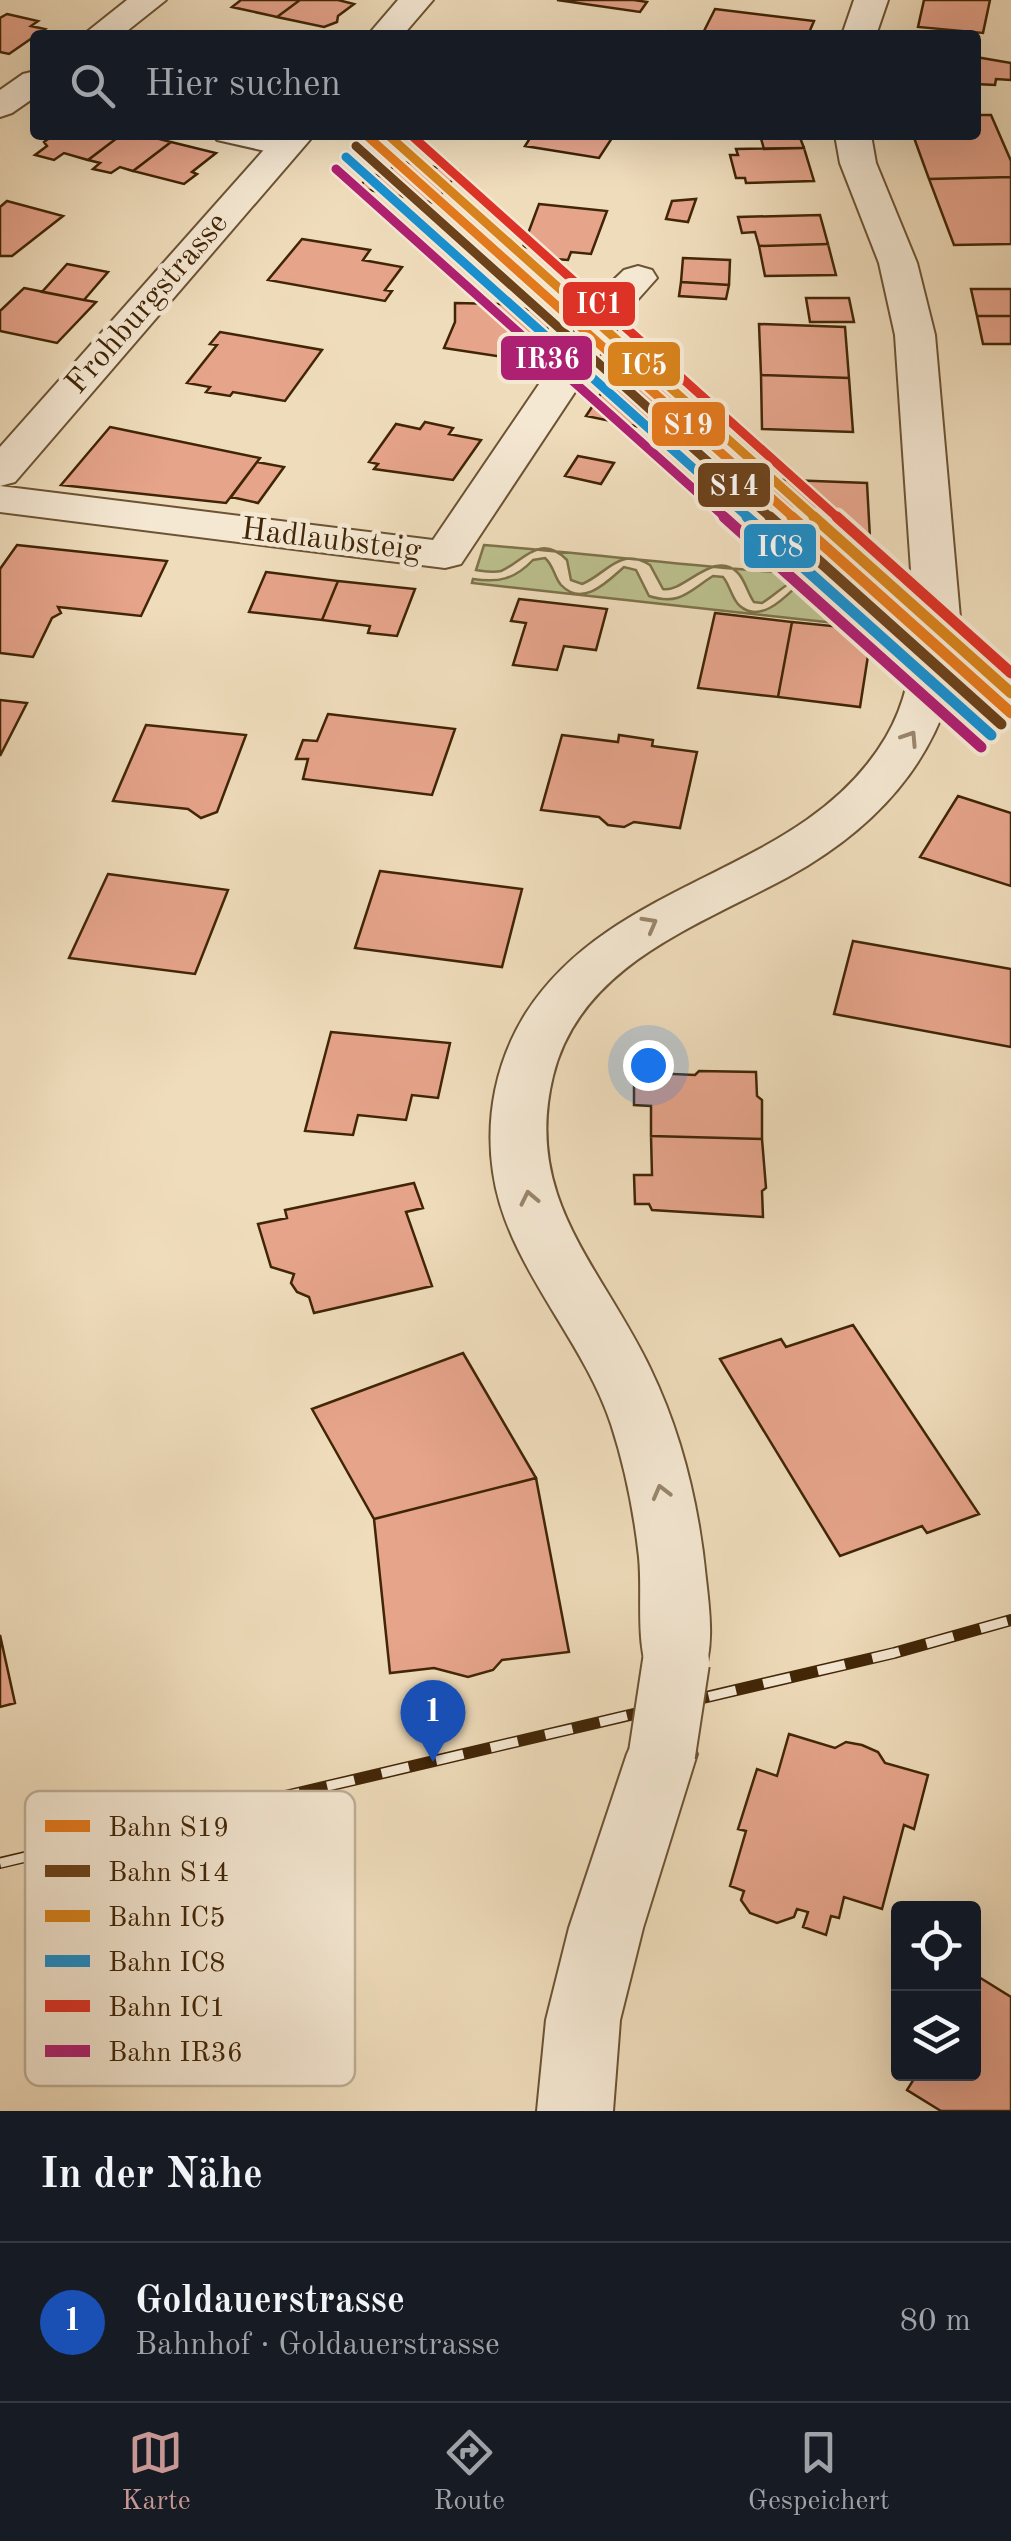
<!DOCTYPE html>
<html lang="de">
<head>
<meta charset="utf-8">
<style>
	:root { --surface:#171b24; --page:#20242c; --text:#f1f3f6; --muted:#9ea1a6; --line:#363941; --accent:#c59692 }
	body { margin:0; font-family:"Old Standard TT",serif; background:var(--page); color:var(--text) }
	.controls { position:absolute; right:30px; bottom:30px; display:grid; overflow:hidden; border-radius:10px; box-shadow:0 10px 40px #0002 }
	.controls button { width:90px; height:90px; display:grid; place-items:center; padding:0; border:0; border-bottom:2px solid var(--line); background:var(--surface); color:var(--text); font:50px sans-serif }
	.you { position:absolute; left:648px; top:1065px; width:35px; height:35px; margin:-25px; border:8px solid #fff; border-radius:50%; background:#1a73e8; box-shadow:0 0 0 15px #1a73e833 }
	.badge { display:grid; place-items:center; width:65px; height:65px; border-radius:50%; background:var(--accent); color:#fff; font-size:32px; font-weight:700 }
	.pin { position:absolute; translate:-50% -82px; filter:drop-shadow(0 2px 5px #0008) }
	.pin::after { content:''; position:absolute; top:52px; width:35px; height:30px; background:inherit; clip-path:polygon(0 0,100% 0,50% 100%) }
	.list { margin:0; padding:0; list-style:none }
	h2 { display:flex; justify-content:space-between; align-items:center; height:130px; margin:0; padding:0 40px; font-size:42px }
	h2 small { font-size:32px; font-weight:400; color:var(--muted) }
	.list li { display:grid; grid-template-columns:65px 1fr auto; gap:30px; align-items:center; box-sizing:border-box; height:160px; padding:0 40px; border-top:2px solid var(--line) }
	.list b { display:block; font-size:38px; white-space:nowrap }
	.list p { margin:0; font-size:32px; white-space:nowrap; color:var(--muted) }
	.list em { font-size:32px; font-style:normal; color:var(--muted) }
	.icon { flex:none; width:55px; height:55px; fill:none; stroke:currentColor; stroke-width:2; stroke-linecap:round; stroke-linejoin:round }
	.map { position:relative; flex:none; width:1011px; height:2111px; overflow:hidden }
	.search { position:absolute; background:var(--surface); box-shadow:0 10px 40px #0002; left:30px; right:30px; top:30px; height:110px; display:flex; align-items:center; gap:25px; box-sizing:border-box; padding:0 35px; border-radius:10px; color:var(--muted); font-size:38px }
	.sheet { height:290px; background:var(--surface) }
	nav { display:flex; justify-content:space-around; align-items:center; box-sizing:border-box; height:140px; border-top:2px solid var(--line); background:var(--surface); font-size:28px; color:var(--muted) }
	nav a { display:grid; justify-items:center; gap:5px }
	nav .on { color:var(--accent) }
	.map>svg:first-child { display:block }
	.green { fill:#bbc08e; stroke:#7e724a; stroke-width:2.5 }
	.building { fill:#e6a48b; stroke:#402506; stroke-width:2.5 }
	.lines { fill:none; stroke-linecap:round; stroke-linejoin:round }
	.service-casing { stroke:#6c5333; stroke-width:4 }
	.minor-casing { stroke:#6c5333; stroke-width:4 }
	.service { fill:#f5e8d3; fill-rule:evenodd }
	.minor { fill:#f5e8d3; fill-rule:evenodd }
	.rail-casing { stroke:#402506; stroke-width:12 }
	.rail { stroke:#f5e8d3; stroke-width:9; stroke-dasharray:28; stroke-linecap:butt }
	.minor-bridge-casing { stroke:#6c5333; stroke-width:70; stroke-linecap:butt }
	.minor-bridge { stroke:#f5e8d3; stroke-width:66 }
	.rail-1-far1-casing { stroke:#f5e8d3; stroke-width:14 }
	.rail-1-casing { stroke:#f5e8d3; stroke-width:19 }
	.rail-2-far1-casing { stroke:#f5e8d3; stroke-width:14 }
	.rail-2-casing { stroke:#f5e8d3; stroke-width:19 }
	.rail-3-far1-casing { stroke:#f5e8d3; stroke-width:14 }
	.rail-3-casing { stroke:#f5e8d3; stroke-width:19 }
	.rail-4-far1-casing { stroke:#f5e8d3; stroke-width:14 }
	.rail-4-casing { stroke:#f5e8d3; stroke-width:19 }
	.rail-5-far1-casing { stroke:#f5e8d3; stroke-width:14 }
	.rail-5-casing { stroke:#f5e8d3; stroke-width:19 }
	.rail-6-far1-casing { stroke:#f5e8d3; stroke-width:14 }
	.rail-6-casing { stroke:#f5e8d3; stroke-width:19 }
	.rail-1-far1 { stroke:#e3791d; stroke-width:9 }
	.rail-1 { stroke:#e3791d; stroke-width:11 }
	.rail-2-far1 { stroke:#6c421b; stroke-width:9 }
	.rail-2 { stroke:#6c421b; stroke-width:11 }
	.rail-3-far1 { stroke:#d7821c; stroke-width:9 }
	.rail-3 { stroke:#d7821c; stroke-width:11 }
	.rail-4-far1 { stroke:#1a8fce; stroke-width:9 }
	.rail-4 { stroke:#1a8fce; stroke-width:11 }
	.rail-5-far1 { stroke:#dd3327; stroke-width:9 }
	.rail-5 { stroke:#dd3327; stroke-width:11 }
	.rail-6-far1 { stroke:#ae2071; stroke-width:9 }
	.rail-6 { stroke:#ae2071; stroke-width:11 }
	.oneway { stroke:#9a866c }
	.labels { text-anchor:middle; dominant-baseline:central; stroke-width:9; stroke-linejoin:round; paint-order:stroke }
	.far-street-label { font-size:32px; fill:#402506; stroke:#f5e8d3 }
	.key { fill:#f5e8d3; stroke:#bfae96; stroke-width:2.5 }
	.key-label { font-size:28px; fill:#402506 }
	.line-badge { stroke:#f5e8d3; stroke-width:4 }
	.badge-label { font-size:28px; text-anchor:middle; font-weight:bold; fill:#fff }
</style>
</head>
<body>
<div class="map">
<svg width="1011" height="2111" viewBox="0 0 1011 2111">
	<rect width="100%" height="100%" fill="#efdcbb"/>
	<filter id="stains"><feTurbulence type="fractalNoise" baseFrequency=".002" numOctaves="4"/><feColorMatrix values="0 0 0 0 .2 0 0 0 0 .09 0 0 0 0 .02 0 0 0 .5 -.17"/></filter>
	<radialGradient id="worn" r=".72"><stop offset=".6" stop-color="#630" stop-opacity="0"/><stop offset="1" stop-color="#630" stop-opacity=".3"/></radialGradient>
	<path class="green" d="M484,545C617,556 750,574 883,578L873,582L864,605L857,609L842,605L825,579C793,571 786,588 762,603L754,602C748,594 745,580 738,573C714,548 684,593 663,589L650,565C619,546 607,574 582,584L571,580L567,560C539,532 523,562 501,571C493,573 483,571 476,570Z
		M545,558C554,566 554,577 561,585C583,608 608,581 624,567L636,570L649,596C680,606 689,591 713,576L723,577C730,585 732,600 740,606C761,624 785,597 799,584H813L839,618H873L885,588L894,585L901,589L899,630L472,583L473,579C499,583 515,579 533,560Z"/>
	<path class="building" d="M241,0H300L277,17L232,7Z
		M300,0H338L354,4L338,16L337,22L324,27L277,17Z
		M557,0H634L647,2L640,12Z
		M924,0H990L983,33L918,27Z
		M715,9L814,21L808,35H702Z
		M7,14L38,21L31,26L45,29L9,54L0,52V18Z
		M976,57L1011,63V80L996,79L995,85L976,84Z
		M976,115H991L1011,161V177L929,179L913,135H976Z
		M61,135H121L88,160L64,153L54,160L35,155L47,146L44,142L48,139Z
		M121,135H144L171,142L133,171L120,167L111,173L93,169L100,163L88,160Z
		M532,135H614L599,158L525,146Z
		M760,135H799L804,148L764,149Z
		M171,142L216,153L192,172L197,174L184,184L133,171Z
		M804,148L814,181L746,183L745,178H736L730,155H738L736,149Z
		M397,161L459,171L435,203L359,188L370,174L385,177Z
		M1011,177V244L954,245L929,179Z
		M696,199L688,222L666,219L672,201Z
		M7,201L63,216L12,256H0V207Z
		M539,204L607,211L591,254L571,252L568,260L541,258L544,249L523,247Z
		M820,215L828,244L759,246L755,232L742,233L738,217Z
		M302,239L370,250L363,260L402,267L385,290L392,291L385,301L268,280Z
		M828,244L836,275L765,276L759,246Z
		M683,258L730,260L729,285L681,282Z
		M67,264L108,272L84,300L42,292Z
		M681,282L729,285L726,299L679,296Z
		M24,288L84,300L96,302L57,343L0,331V311Z
		M971,289H1011V316H977Z
		M806,298H849L854,322H810Z
		M455,303L500,304L551,314L546,335L530,361L444,348L455,322Z
		M977,316H1011V344H983Z
		M759,324L845,327L849,378L761,375Z
		M220,332L322,350L285,401L233,392L230,396L206,392L210,387L187,383L217,345L210,344Z
		M761,375L849,378L853,432L762,429Z
		M612,377L681,391L669,412L676,413L665,432L586,416Z
		M425,422L453,428L449,434L481,440L453,480L374,469L378,464L369,462L396,424L420,429Z
		M110,427L260,458L226,503L61,485Z
		M578,456L614,463L601,484L565,476Z
		M257,462L284,467L258,503L231,497Z
		M761,479L867,483L871,557L761,553L760,528L751,527V501H761Z
		M17,545L167,561L141,616L58,607L61,613L52,618L33,657L0,653V569Z
		M266,572L338,581L322,620L249,612Z
		M338,581L415,589L397,636L368,633L370,626L322,620Z
		M519,599L607,609L596,650L564,646L557,670L513,665L526,623L511,621Z
		M715,613L792,622L778,697L698,688Z
		M792,622L872,630L860,707L778,697Z
		M0,700L27,703L0,756Z
		M328,714L455,729L432,795L303,779L308,759H296L303,740L317,741Z
		M146,725L246,735L217,812L201,818L188,809L113,801Z
		M562,735L618,742L619,735L653,740L652,746L697,752L680,828L634,822L624,827L608,825L599,817L541,810Z
		M958,796L1011,813V886L920,857Z
		M380,871L522,889L502,967L355,948Z
		M108,874L228,890L195,974L69,958Z
		M853,941L1011,969V1047L834,1014Z
		M331,1032L450,1043L438,1098L412,1095L406,1120L358,1115L353,1135L305,1131Z
		M699,1071L756,1072L757,1096L762,1100V1139L651,1136V1106L634,1105V1078L649,1079L651,1073L695,1075Z
		M651,1136L762,1139L766,1188L762,1191L763,1217L652,1210L649,1204H635L634,1175H652Z
		M414,1183L423,1208L406,1212L432,1286L314,1313L309,1297L297,1292L291,1283L294,1274L271,1267L258,1224L287,1218L285,1210Z
		M853,1325L979,1514L927,1533L922,1526L840,1556L720,1359L781,1339L786,1347Z
		M463,1353L536,1478L374,1519L312,1409Z
		M536,1478L569,1652L502,1660L493,1670L468,1677L434,1668L390,1673L374,1519Z
		M0,1635L15,1703L0,1707Z
		M789,1734L835,1748L846,1742L862,1745L878,1752L885,1763L928,1775L914,1829L904,1825L882,1909L844,1897L839,1918L831,1916L826,1935L803,1927L808,1912L797,1909L794,1917L777,1923L750,1913L741,1900L744,1891L730,1886L746,1831L738,1829L757,1769L777,1776Z
		M974,1974L1011,1997V2111H941L907,2090L917,2074H974Z"/>
	<g class="lines">
		<defs>
			<path id="service" d="M214,135H251L291,144L294,149L283,155L217,140Z"/>
			<path id="minor" d="M127,0H166L122,35H83Z
				M398,0H433L403,35H368Z
				M854,0H888L876,35H842Z
				M35,71V97L12,113L0,117V90L23,74Z
				M277,135H314L15,482L0,486V447Z
				M835,135H871L876,163L917,263L935,335L961,629C954,743 886,823 788,877C698,926 580,965 553,1076C523,1199 601,1266 650,1368C682,1434 699,1506 706,1579C710,1614 715,1651 700,1683L676,1691L652,1683C634,1646 643,1598 639,1557C634,1512 625,1467 611,1424C582,1336 506,1265 493,1172C485,1117 496,1061 526,1013C616,874 804,876 886,737C906,703 912,667 915,629L895,335L879,263L840,163Z
				M638,266L652,270L657,278L632,306L461,564L445,568L0,512V486L433,540L603,290L624,270Z
				M662,1723L687,1732L697,1754L643,1928L620,2020L613,2111H537L546,2020L569,1928L627,1754L637,1732Z"/>
		</defs>
		<use href="#service" class="service-casing"/>
		<use href="#minor" class="minor-casing"/>
		<use href="#service" class="service"/>
		<use href="#minor" class="minor"/>
		<defs>
			<path id="rail" d="M0,1863L894,1653L1011,1620"/>
		</defs>
		<use href="#rail" class="rail-casing"/>
		<use href="#rail" class="rail"/>
		<defs>
			<path id="minor-bridge" d="M662,1754L676,1662"/>
		</defs>
		<use href="#minor-bridge" class="minor-bridge-casing"/>
		<use href="#minor-bridge" class="minor-bridge"/>
		<defs>
			<path id="rail-1-far1" d="M366,135L795,519"/>
			<path id="rail-1" d="M792,517L1011,713"/>
			<path id="rail-2-far1" d="M356,146L772,519"/>
			<path id="rail-2" d="M770,517L1001,724"/>
			<path id="rail-3-far1" d="M388,135L817,519"/>
			<path id="rail-3" d="M814,517L1011,693"/>
			<path id="rail-4-far1" d="M346,157L750,519"/>
			<path id="rail-4" d="M747,517L991,735"/>
			<path id="rail-5-far1" d="M411,135L839,519"/>
			<path id="rail-5" d="M837,517L1011,673"/>
			<path id="rail-6-far1" d="M336,169L727,519"/>
			<path id="rail-6" d="M724,517L981,747"/>
		</defs>
		<use href="#rail-1-far1" class="rail-1-far1-casing"/>
		<use href="#rail-1" class="rail-1-casing"/>
		<use href="#rail-2-far1" class="rail-2-far1-casing"/>
		<use href="#rail-2" class="rail-2-casing"/>
		<use href="#rail-3-far1" class="rail-3-far1-casing"/>
		<use href="#rail-3" class="rail-3-casing"/>
		<use href="#rail-4-far1" class="rail-4-far1-casing"/>
		<use href="#rail-4" class="rail-4-casing"/>
		<use href="#rail-5-far1" class="rail-5-far1-casing"/>
		<use href="#rail-5" class="rail-5-casing"/>
		<use href="#rail-6-far1" class="rail-6-far1-casing"/>
		<use href="#rail-6" class="rail-6-casing"/>
		<use href="#rail-1-far1" class="rail-1-far1"/>
		<use href="#rail-1" class="rail-1"/>
		<use href="#rail-2-far1" class="rail-2-far1"/>
		<use href="#rail-2" class="rail-2"/>
		<use href="#rail-3-far1" class="rail-3-far1"/>
		<use href="#rail-3" class="rail-3"/>
		<use href="#rail-4-far1" class="rail-4-far1"/>
		<use href="#rail-4" class="rail-4"/>
		<use href="#rail-5-far1" class="rail-5-far1"/>
		<use href="#rail-5" class="rail-5"/>
		<use href="#rail-6-far1" class="rail-6-far1"/>
		<use href="#rail-6" class="rail-6"/>
	</g>
	<defs><path id="oneway-chevron" d="M-2-3.5L2.5 0L-2 3.5" fill="none" stroke-width="1.6" stroke-linecap="round" stroke-linejoin="round" transform="scale(2.5)"/></defs>
	<g class="oneway">
		<use href="#oneway-chevron" transform="translate(910 738) rotate(-57)"/>
		<use href="#oneway-chevron" transform="translate(650 924) rotate(-29)"/>
		<use href="#oneway-chevron" transform="translate(529 1198) rotate(-102)"/>
		<use href="#oneway-chevron" transform="translate(661 1492) rotate(-105)"/>
	</g>
	<g class="labels">
		<g class="far-street-label">
			<text transform="translate(148 304) rotate(-49)">Frohburgstrasse</text>
			<text transform="translate(331 541) rotate(7)">Hadlaubsteig</text>
		</g>
	</g>
	<rect x="25" y="1791" width="330" height="295" rx="15" class="key"/>
	<rect x="45" y="1820" width="45" height="12" fill="#e3791d"/>
	<rect x="45" y="1865" width="45" height="12" fill="#6c421b"/>
	<rect x="45" y="1910" width="45" height="12" fill="#d7821c"/>
	<rect x="45" y="1955" width="45" height="12" fill="#1a8fce"/>
	<rect x="45" y="2000" width="45" height="12" fill="#dd3327"/>
	<rect x="45" y="2045" width="45" height="12" fill="#ae2071"/>
	<g class="key-label">
		<text x="108" y="1836">Bahn S19</text>
		<text x="108" y="1881">Bahn S14</text>
		<text x="108" y="1926">Bahn IC5</text>
		<text x="108" y="1971">Bahn IC8</text>
		<text x="108" y="2016">Bahn IC1</text>
		<text x="108" y="2061">Bahn IR36</text>
	</g>
	<g class="line-badge">
		<rect x="561" y="280" width="76" height="48" rx="10" fill="#dd3327"/>
		<rect x="499" y="334" width="95" height="48" rx="10" fill="#ae2071"/>
		<rect x="606" y="340" width="76" height="48" rx="10" fill="#d7821c"/>
		<rect x="650" y="400" width="77" height="48" rx="10" fill="#e3791d"/>
		<rect x="696" y="461" width="76" height="48" rx="10" fill="#6c421b"/>
		<rect x="742" y="522" width="76" height="48" rx="10" fill="#1a8fce"/>
	</g>
	<g class="badge-label">
		<text x="599" y="313">IC1</text>
		<text x="547" y="368">IR36</text>
		<text x="644" y="374">IC5</text>
		<text x="688" y="434">S19</text>
		<text x="734" y="495">S14</text>
		<text x="780" y="556">IC8</text>
	</g>
	<rect width="100%" height="100%" filter="url(#stains)"/>
	<rect width="100%" height="100%" fill="url(#worn)"/>
</svg>
<div class="controls">
<button><svg class="icon" aria-label="locate" viewBox="0 0 24 24"><circle cx="12" cy="12" r="6"/><path d="M12 2v4M12 18v4M2 12h4M18 12h4"/></svg></button>
<button><svg class="icon" aria-label="layers" viewBox="0 0 24 24"><path d="M12 4l9 5-9 5-9-5zM3 14l9 5 9-5"/></svg></button>
</div>
<div class="you"></div>
<div class="pin badge" style="left:433px;top:1762px;background:#1a4fb4">1</div>
<div class="search"><svg class="icon" aria-label="search" viewBox="0 0 24 24"><circle cx="10" cy="10" r="6"/><path d="M15 15l6 6"/></svg>Hier suchen</div>
</div>
<section class="sheet">
<h2>In der Nähe<small></small></h2>
<ul class="list">
<li><span class="badge" style="background:#1a4fb4">1</span><div><b>Goldauerstrasse</b><p>Bahnhof · Goldauerstrasse</p></div><em>80 m</em></li>
</ul>
</section>
<nav>
<a class="on"><svg class="icon" aria-label="map" viewBox="0 0 24 24"><path d="M3 6l6-2 6 2 6-2v14l-6 2-6-2-6 2zM9 4v14M15 6v14"/></svg>Karte</a>
<a><svg class="icon" aria-label="directions" viewBox="0 0 24 24"><path d="M12 3l9 9-9 9-9-9zM9 14v-3h6M13 9l2 2-2 2"/></svg>Route</a>
<a><svg class="icon" aria-label="saved" viewBox="0 0 24 24"><path d="M7 4h10v16l-5-4-5 4z"/></svg>Gespeichert</a>
</nav>
</body>
</html>
